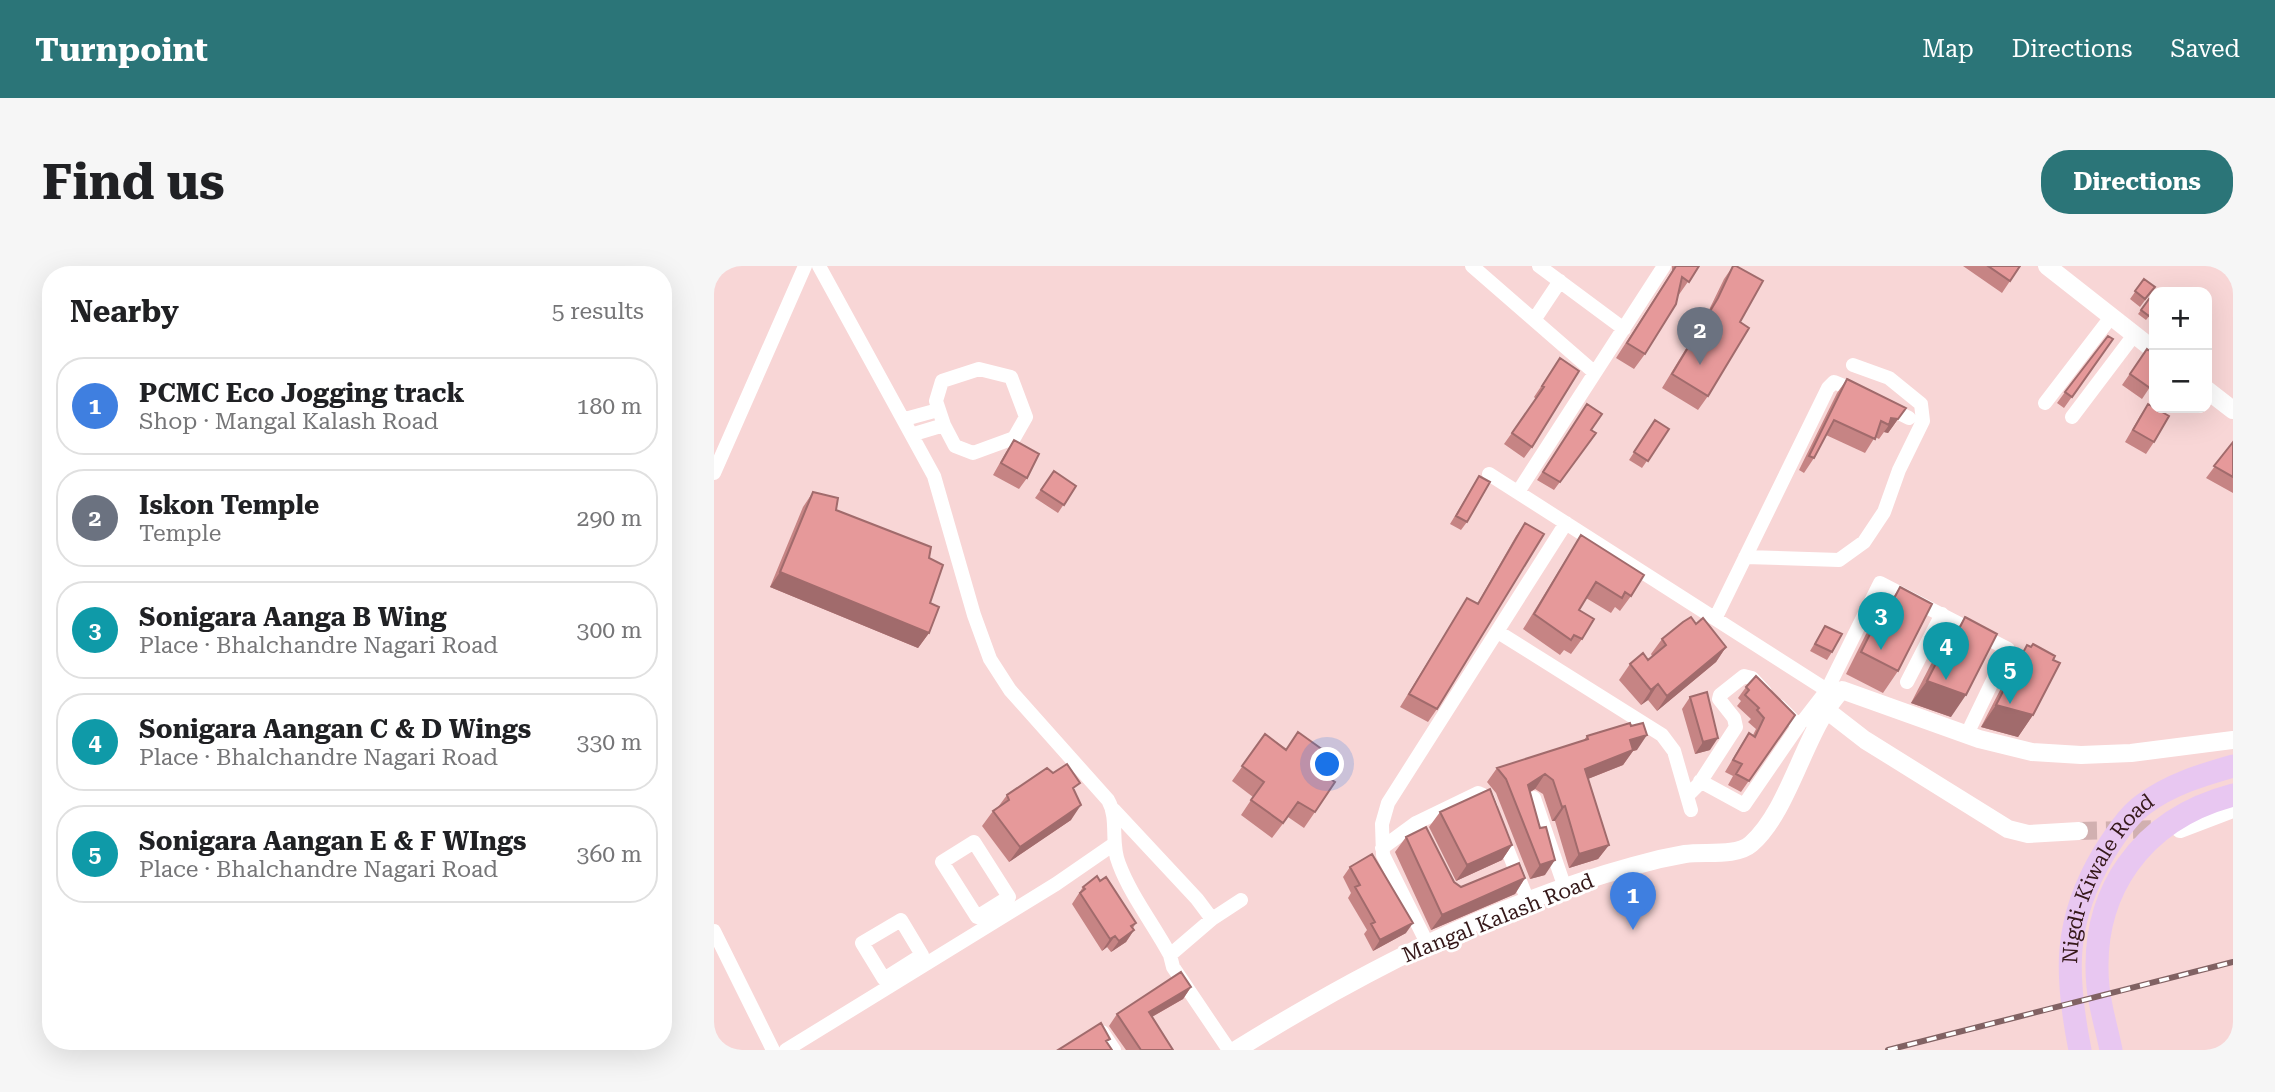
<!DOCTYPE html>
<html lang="en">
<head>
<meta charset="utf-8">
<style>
	:root { --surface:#fff; --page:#f6f6f6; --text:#202124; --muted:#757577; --line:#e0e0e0; --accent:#2b7578 }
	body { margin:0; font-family:"Roboto Serif",serif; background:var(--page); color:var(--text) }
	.controls { position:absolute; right:21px; top:21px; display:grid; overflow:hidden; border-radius:14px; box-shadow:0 7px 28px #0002 }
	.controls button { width:63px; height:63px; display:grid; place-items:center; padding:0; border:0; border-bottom:2px solid var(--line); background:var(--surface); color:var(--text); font:35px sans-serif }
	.you { position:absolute; left:614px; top:499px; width:24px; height:24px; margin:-18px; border:5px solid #fff; border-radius:50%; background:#1a73e8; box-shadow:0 0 0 10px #1a73e833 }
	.badge { display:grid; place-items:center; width:46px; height:46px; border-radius:50%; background:var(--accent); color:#fff; font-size:23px; font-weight:700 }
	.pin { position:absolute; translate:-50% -58px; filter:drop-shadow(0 2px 4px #0008) }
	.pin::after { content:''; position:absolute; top:37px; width:24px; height:21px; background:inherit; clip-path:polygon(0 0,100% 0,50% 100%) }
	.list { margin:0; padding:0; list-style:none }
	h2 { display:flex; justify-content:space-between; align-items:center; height:91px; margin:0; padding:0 28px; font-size:30px }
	h2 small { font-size:23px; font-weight:400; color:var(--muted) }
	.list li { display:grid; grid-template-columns:46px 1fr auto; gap:21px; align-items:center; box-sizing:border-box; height:98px; margin:0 14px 14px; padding:0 14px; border:2px solid var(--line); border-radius:28px }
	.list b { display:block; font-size:26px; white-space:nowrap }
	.list p { margin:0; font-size:23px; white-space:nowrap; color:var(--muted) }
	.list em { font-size:23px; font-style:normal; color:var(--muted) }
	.map { position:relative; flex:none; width:1519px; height:784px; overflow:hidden; border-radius:28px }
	header { display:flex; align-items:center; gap:42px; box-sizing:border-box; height:98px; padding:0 35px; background:var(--accent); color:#fff }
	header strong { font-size:33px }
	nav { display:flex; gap:38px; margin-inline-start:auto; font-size:24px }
	.intro { display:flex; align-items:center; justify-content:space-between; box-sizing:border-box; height:168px; padding:0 42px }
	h1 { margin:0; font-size:49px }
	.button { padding:18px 32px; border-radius:28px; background:var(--accent); color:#fff; font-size:24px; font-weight:700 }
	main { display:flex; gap:42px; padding:0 42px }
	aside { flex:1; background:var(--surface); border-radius:28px; box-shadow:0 7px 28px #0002 }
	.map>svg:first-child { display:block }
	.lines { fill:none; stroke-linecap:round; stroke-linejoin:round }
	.tertiary-tunnel { stroke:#d1b0b0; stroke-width:18; stroke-dasharray:18 9; stroke-linecap:butt }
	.minor { stroke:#fff; stroke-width:14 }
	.tertiary { stroke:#fff; stroke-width:18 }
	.primary { stroke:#e8c7f1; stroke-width:23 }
	.rail-casing { stroke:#816263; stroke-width:6 }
	.rail { stroke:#fff; stroke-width:3.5; stroke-dasharray:10; stroke-linecap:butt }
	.wall { fill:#c68484 }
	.shaded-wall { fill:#a16b6c }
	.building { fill:#e6999a; stroke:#a16b6c; stroke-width:2 }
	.labels { text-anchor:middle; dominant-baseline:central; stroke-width:6; stroke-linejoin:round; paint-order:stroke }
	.street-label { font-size:21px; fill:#351819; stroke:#fff }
</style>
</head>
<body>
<header>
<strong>Turnpoint</strong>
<nav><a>Map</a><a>Directions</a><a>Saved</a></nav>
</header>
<div class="intro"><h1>Find us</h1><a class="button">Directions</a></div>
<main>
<aside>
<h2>Nearby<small>5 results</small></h2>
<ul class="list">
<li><span class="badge" style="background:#3f7fe0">1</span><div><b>PCMC Eco Jogging track</b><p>Shop · Mangal Kalash Road</p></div><em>180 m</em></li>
<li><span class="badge" style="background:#6b7280">2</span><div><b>Iskon Temple</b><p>Temple</p></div><em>290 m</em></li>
<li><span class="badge" style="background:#0f9aa8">3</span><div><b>Sonigara Aanga B Wing</b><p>Place · Bhalchandre Nagari Road</p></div><em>300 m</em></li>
<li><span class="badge" style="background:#0f9aa8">4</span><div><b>Sonigara Aangan C &amp; D Wings</b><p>Place · Bhalchandre Nagari Road</p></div><em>330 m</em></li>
<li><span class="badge" style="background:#0f9aa8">5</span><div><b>Sonigara Aangan E &amp; F WIngs</b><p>Place · Bhalchandre Nagari Road</p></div><em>360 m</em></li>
</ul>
</aside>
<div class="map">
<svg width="1519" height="784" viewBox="0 0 1519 784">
	<rect width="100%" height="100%" fill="#f8d6d6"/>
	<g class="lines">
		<path class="tertiary-tunnel" d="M1365,565L1452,563"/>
		<path class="minor" d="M105,0L220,210L260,349L276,393L296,424L394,534C405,553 396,577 405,598C417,630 440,659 456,689L459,701L515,784
			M758,0L881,107
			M825,0L910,63
			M820,54L846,15
			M1331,137L1397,51
			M1171,140L1195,152
			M1358,151L1420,69
			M191,153L224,144
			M200,168L230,159L222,135L228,115L265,103L297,111L312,151L300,172L259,187L241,180L230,159
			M0,207L91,0
			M775,208L1119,428
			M804,226L950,0
			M1031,291L1125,294L1150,276L1170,246L1185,204L1209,155L1207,138L1175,112L1139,99
			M1002,351L1114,122L1120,116L1144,126
			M784,366L948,469L960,485L977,544
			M1193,416L1228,348
			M1065,440L1083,458L1089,455L1113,424L1166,317L1294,383L1253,468
			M986,515L1030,539L1085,459
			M973,530L985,518L1022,461L1020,452L1005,433L1006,429L1030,410L1038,412L1051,426
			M820,532L851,622
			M400,544L483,633L498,653
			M702,557L764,527L773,531L777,541
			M788,570L814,635
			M260,576L295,631L263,651L228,596Z
			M668,582L702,557L706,566
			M187,654L208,689L170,713L148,677Z
			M0,665L59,784
			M713,677L669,589L668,558L674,537L852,257
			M456,689L498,653L527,634
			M388,766L400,784
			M72,784L342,618L400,578
			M1515,784L1519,783"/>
		<path class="tertiary" d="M1333,0L1440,84
			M1493,124L1519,144
			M1111,443L1151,474L1294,563L1314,568L1365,565
			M1466,563L1519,543
			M522,784C646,707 777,639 919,600C936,595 953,591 971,588C990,585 1022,591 1037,578C1077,543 1091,461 1128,424L1265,473L1318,486L1367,489L1417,487L1519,474"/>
		<g class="primary">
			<path id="s1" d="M1366,784C1351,709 1349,655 1390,587C1400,571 1414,549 1430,538C1457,518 1488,509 1519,500"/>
			<path d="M1397,784C1393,763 1386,742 1384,721C1375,626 1428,553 1519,529"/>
		</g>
		<defs>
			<path id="rail" d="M1174,784L1519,696"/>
		</defs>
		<use href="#rail" class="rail-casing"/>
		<use href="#rail" class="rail"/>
	</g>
	<path class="wall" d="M958,0H985L964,30L931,88L920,103L902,92L958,5Z
		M1019,0L1026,56L994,130L984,144L948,122L994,46L1010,13Z
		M1249,0H1306L1288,27Z
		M1430,13L1441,21L1426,41L1416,33Z
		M1427,44H1440L1432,54L1424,48Z
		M1399,73L1350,142L1343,137L1351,126Z
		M1433,83L1440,115L1428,133L1408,119Z
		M846,92L818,181L810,192L790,178L822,133L820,131Z
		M1133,113L1192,142L1174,167L1170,166L1165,173L1161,171L1151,187L1112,169L1100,192L1090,207L1085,204L1123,127Z
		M873,138L877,164L882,167L840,224L823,214Z
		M1434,138L1440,176L1432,188L1411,176L1426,150Z
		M941,154L955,163L928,202L915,194Z
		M300,174L313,212L305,223L279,209L292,186Z
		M1519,176V227L1492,212Z
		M340,205L362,220L344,247L321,232Z
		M765,210L753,256L747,264L736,258Z
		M99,226L122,244L215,292L216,337L215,367L204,382L56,321L89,241Z
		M811,257L723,443L714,456L686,441L753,332L763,338L802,270Z
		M867,269L917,330L906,345L901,341L897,347L872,332L865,344L868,373L857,388L850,384L846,389L809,363L857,285Z
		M1186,321L1184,405L1169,427L1132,408L1152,368L1167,346H1169Z
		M1251,351L1237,451L1197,437L1217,398L1233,376L1234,377Z
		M982,358L1012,381L1002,396L943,445L934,434L927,439L905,414L916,398L934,394L938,390L937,388L948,373Z
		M1111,360L1118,386L1113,394L1096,385Z
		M1313,379L1319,449L1304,471L1267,461L1298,401Z
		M1032,421L1081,449L1027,526L1014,519L1019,510L1011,506L1027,479L1035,467L1039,469L1042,463L1034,456L1037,453L1023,440L1027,435L1024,432Z
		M976,431L996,484L981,488L968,443Z
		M551,468L605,505L601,546L590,562L574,551L558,572L527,549L539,531L518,515Z
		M873,470L923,484L919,485L909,499L874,513L895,579L884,593L855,602L841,555H838L829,528L821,523L816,526L831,609L816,613L782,527L773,516L783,502L870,474Z
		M361,525L357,554L295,596L268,560L279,545L284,541L293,529Z
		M726,546L798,579L788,594L742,615L715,561Z
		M692,571L740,616L747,621L811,612L801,628L717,664L681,586Z
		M636,601L692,667L659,685L650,668L653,664L634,632L637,627L629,611Z
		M386,615L422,657L419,662L420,664L412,676L397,686L393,681L388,685L358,638L369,621Z
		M477,721L469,733L438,751L459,784H412L395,760L403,748Z"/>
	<path class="shaded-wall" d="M1192,142L1174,167L1170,166L1175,159L1177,152Z
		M66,306L215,367L204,382L56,321Z
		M1012,381L1002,396L943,445L953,430Z
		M1213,415L1252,429L1237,451L1197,437Z
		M944,418L934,434L927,439L937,424Z
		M1282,439L1319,449L1304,471L1267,461Z
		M933,469L923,484L919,485L909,499L861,518L871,503L916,474Z
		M1004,472L996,484L981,488L989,476Z
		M831,508L821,523L804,533L814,519Z
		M367,539L357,554L295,596L306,581Z
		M851,540L841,555H838L848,541Z
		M798,579L788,594L742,615L753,599Z
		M895,579L884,593L855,602L865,588Z
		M841,594L831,609L816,613L826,599Z
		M811,612L801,628L717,664L728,649Z
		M699,657L692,667L659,685L666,674Z
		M420,664L412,676L397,686L405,675Z
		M401,670L393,681L388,685L396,673Z
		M477,721L469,733L427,757L435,746Z"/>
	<path class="building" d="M962,0H985L975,16L968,11L962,38L931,88L913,77Z
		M1019,0H1022L1049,15L1026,56L1035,62L994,130L958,108L1004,32Z
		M1274,0H1306L1296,15Z
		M1430,13L1441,21L1431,33L1421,25Z
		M1435,33L1440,37V43L1435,50L1427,44Z
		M1394,70L1399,73L1358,131L1351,126Z
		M1433,83L1440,88V115L1436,122L1416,108Z
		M846,92L865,105L818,181L798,167L830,121L828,120Z
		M1133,113L1192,142L1184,153L1177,152L1175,159L1167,155L1161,173L1120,154L1100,192L1095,190Z
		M873,138L888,148L877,164L882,167L846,216L829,206Z
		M1434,138L1455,150L1440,176L1419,164Z
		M941,154L955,163L934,195L920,186Z
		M300,174L325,188L313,212L287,197Z
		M1519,176V211L1500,200Z
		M340,205L362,220L350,239L327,224Z
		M765,210L776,216L753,256L742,250Z
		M99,226L124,232L122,244L217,281L215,292L229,299L216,337L225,341L215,367L66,306Z
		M811,257L830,268L723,443L695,428L753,332L764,338Z
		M867,269L930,309L917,330L911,326L908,332L882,316L865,344L880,353L868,373L860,369L857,374L820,348Z
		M1186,321L1218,338L1184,405L1147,386L1167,346L1172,348Z
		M977,351L982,358L989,352L1012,381L953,430L944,418L937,424L916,398L929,387L934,394L952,379L948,373L969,356Z
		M1251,351L1283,368L1252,429L1213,415L1233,376L1237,379Z
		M1111,360L1128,368L1118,386L1101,378Z
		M1319,378L1341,390L1339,394L1346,397L1319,449L1282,439L1313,379L1317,381Z
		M1042,410L1081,449L1035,515L1022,508L1028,498L1019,494L1035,467L1041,471L1050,452L1043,444L1045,442L1031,429L1035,424L1032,421Z
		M993,426L1004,472L989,476L976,431Z
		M916,457L917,460L929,457L933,469L916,474L919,484L871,503L895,579L865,588L851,540L848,541L839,514L831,508L814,519L826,562L832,561L841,594L826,599L792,513L783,502L874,473L873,470Z
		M584,466L616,489L605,505L621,516L601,546L584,536L569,557L537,534L550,516L528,500L551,468L572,484Z
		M353,498L366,517L359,522L367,539L306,581L279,545L295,534L293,529L333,502L339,507Z
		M776,523L798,579L753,599L726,546Z
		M712,561L740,616L747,621L805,597L811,612L728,649L692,571Z
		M658,588L699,657L666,674L657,658L661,656L641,621L646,619L636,601Z
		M383,610L386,615L392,611L422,657L417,660L420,664L405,675L401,670L396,673L366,627L371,623L369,621Z
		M467,706L477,721L435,746L459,784H427L403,748Z
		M387,757L396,773L392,775L398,784H344Z"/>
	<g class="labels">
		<g class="street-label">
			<text stroke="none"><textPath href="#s1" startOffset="182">Nigdi-Kiwale Road</textPath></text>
			<text transform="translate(784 652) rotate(-22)">Mangal Kalash Road</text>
		</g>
	</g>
</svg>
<div class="controls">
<button>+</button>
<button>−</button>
</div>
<div class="you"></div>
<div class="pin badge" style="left:919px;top:664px;background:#3f7fe0">1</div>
<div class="pin badge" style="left:986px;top:99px;background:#6b7280">2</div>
<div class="pin badge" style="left:1167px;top:384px;background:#0f9aa8">3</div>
<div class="pin badge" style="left:1232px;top:414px;background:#0f9aa8">4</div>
<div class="pin badge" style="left:1296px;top:438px;background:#0f9aa8">5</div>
</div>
</main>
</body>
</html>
